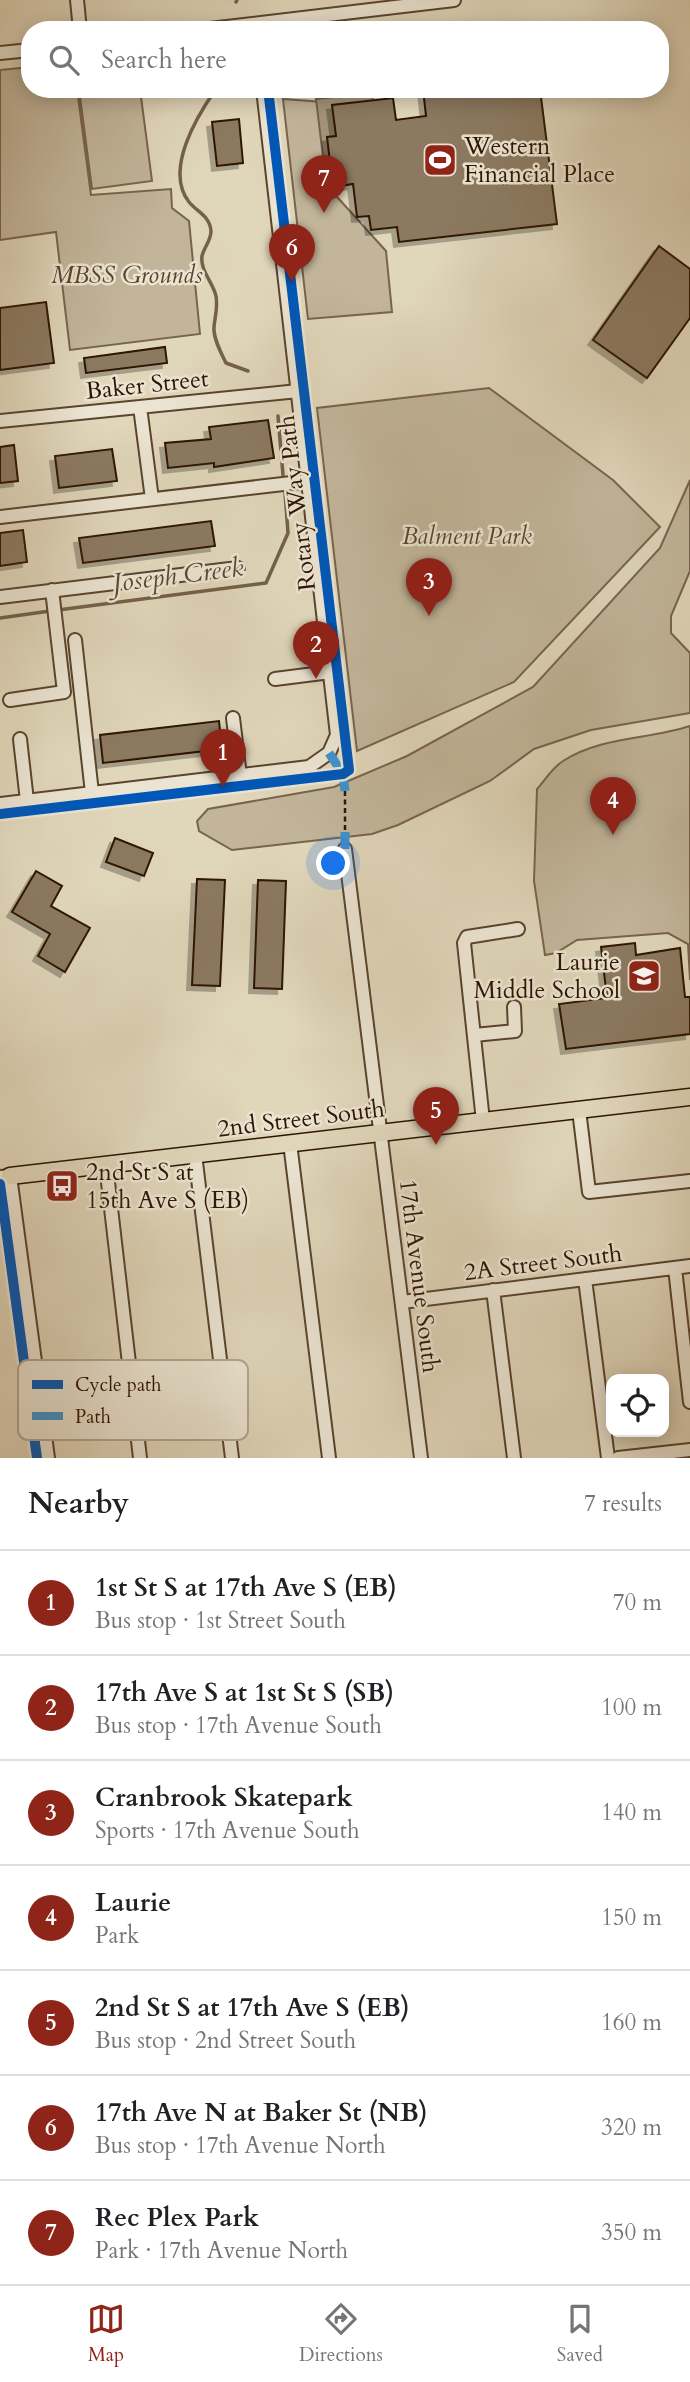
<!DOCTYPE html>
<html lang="en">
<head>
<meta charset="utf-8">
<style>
	:root { --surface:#fff; --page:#f6f6f6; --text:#202124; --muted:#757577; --line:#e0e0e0; --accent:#8f2418 }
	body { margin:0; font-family:Cardo,serif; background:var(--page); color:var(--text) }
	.controls { position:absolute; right:21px; bottom:21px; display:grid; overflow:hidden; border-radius:14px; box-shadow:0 4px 18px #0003 }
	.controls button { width:63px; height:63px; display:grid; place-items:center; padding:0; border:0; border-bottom:2px solid var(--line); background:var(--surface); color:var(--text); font:35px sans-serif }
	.you { position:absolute; left:334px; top:864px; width:24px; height:24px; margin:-18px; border:5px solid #fff; border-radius:50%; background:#1a73e8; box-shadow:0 0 0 10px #1a73e833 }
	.badge { display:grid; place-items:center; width:46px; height:46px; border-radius:50%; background:var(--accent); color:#fff; font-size:23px; font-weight:700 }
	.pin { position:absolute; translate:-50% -58px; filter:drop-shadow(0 2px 4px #0008) }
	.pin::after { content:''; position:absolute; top:37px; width:24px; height:21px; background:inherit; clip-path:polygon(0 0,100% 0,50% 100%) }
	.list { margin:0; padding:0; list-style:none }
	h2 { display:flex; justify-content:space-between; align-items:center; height:91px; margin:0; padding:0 28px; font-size:30px }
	h2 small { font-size:23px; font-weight:400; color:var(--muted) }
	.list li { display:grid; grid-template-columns:46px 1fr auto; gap:21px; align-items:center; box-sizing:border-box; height:105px; padding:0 28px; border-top:2px solid var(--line) }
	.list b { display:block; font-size:26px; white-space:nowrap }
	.list p { margin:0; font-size:23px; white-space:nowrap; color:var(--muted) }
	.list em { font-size:23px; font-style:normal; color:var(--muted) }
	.icon { flex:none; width:38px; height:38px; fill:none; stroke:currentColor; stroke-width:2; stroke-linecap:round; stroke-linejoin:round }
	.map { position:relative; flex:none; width:690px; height:1458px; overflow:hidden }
	.search { position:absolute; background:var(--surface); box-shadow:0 4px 18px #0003; left:21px; right:21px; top:21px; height:77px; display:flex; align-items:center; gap:18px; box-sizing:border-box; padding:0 24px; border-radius:28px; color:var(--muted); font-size:26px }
	.sheet { height:826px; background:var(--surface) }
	nav { display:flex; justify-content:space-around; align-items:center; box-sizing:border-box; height:98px; border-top:2px solid var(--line); background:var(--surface); font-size:19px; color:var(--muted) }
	nav a { display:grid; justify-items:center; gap:4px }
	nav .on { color:var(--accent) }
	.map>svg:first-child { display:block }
	.green { fill:#c2b59a; stroke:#78644d; stroke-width:2 }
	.water { fill:#a3947b; stroke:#74614a; stroke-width:2 }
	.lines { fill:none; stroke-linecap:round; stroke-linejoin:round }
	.stream { stroke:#74614a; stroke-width:3.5 }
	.building { fill:#8b7961; stroke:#2e1400; stroke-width:2; filter:url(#shadow) }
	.minor-casing { stroke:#5a442e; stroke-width:16 }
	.major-casing { stroke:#2e1400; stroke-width:19 }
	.path { stroke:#2e1400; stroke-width:2.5; stroke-dasharray:5 3.5; stroke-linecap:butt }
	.minor { stroke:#ebe4d2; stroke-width:12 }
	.major { stroke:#e0d6ba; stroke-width:16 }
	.quiet { stroke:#3c93d0; stroke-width:9; stroke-dasharray:18 9; stroke-linecap:butt }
	.cycleway-casing { stroke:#ebe4d2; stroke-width:15 }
	.cycleway { stroke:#0057b8; stroke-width:10 }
	.labels { text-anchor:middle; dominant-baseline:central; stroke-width:5; stroke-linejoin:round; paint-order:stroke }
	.poi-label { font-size:24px; fill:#2e1400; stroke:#ebe4d2; text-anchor:start }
	.park-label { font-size:24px; font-style:italic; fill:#5a442e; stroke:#ebe4d2 }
	.street-label { font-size:24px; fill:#2e1400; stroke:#ebe4d2 }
	.water-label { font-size:26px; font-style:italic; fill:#5d4731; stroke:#ebe4d2 }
	.key { fill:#ebe4d2; stroke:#b2a693; stroke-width:2 }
	.key-label { font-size:19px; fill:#2e1400 }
</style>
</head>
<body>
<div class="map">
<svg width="690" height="1458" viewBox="0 0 690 1458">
	<defs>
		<filter id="shadow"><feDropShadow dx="-5" dy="5" stdDeviation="0" flood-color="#0004"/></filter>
	</defs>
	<rect width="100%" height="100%" fill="#e0d6ba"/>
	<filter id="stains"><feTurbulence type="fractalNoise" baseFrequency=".00286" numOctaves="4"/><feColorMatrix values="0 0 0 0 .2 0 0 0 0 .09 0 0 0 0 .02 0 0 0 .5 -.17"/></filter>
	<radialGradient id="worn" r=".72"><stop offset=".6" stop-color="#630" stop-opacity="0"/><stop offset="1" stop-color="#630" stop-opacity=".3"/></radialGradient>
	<path class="green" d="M30,67V89H77L91,195L171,189L172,208L189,221L200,334L70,350L56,232L0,240V70Z
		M79,89H140L152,181L92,189Z
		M283,99L323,102L329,188L386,251L392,312L308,319Z
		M489,388L613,480L660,527L514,682L357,751L317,408Z
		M690,480V571L671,616V633L690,653V713L591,730L534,749L490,781L398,825L372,834L232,850L199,831L197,821L208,809L334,787L407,756L533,687L660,548Z
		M690,726V980L688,944L668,933L577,940L556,953L545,955L534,881L537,789C545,780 553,767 563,761C602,736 648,740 690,726Z"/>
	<path class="water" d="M372,93L382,175L326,182L316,99Z"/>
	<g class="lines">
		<path class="stream" d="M236,2L237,0
			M216,89C197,116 164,170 189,202C197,212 210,216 211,231C211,241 204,247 202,256C200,271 213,282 216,296C218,308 215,316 214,327C213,338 221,353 226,363L248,371
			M278,416L283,475
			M58,610L266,583L288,533L285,492
			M0,618L50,611"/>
	</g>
	<path class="building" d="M423,89H540L557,224L399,242L397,227L371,230L369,216L357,217L353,184L333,187L327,137L336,136L332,105L393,98L396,120L426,116Z
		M239,119L243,163L217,166L212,122Z
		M659,246L690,269V318L647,378L593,340Z
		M46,302L54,363L0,370V308Z
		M165,347L167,363L86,373L84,358Z
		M268,420L274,458L214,467V463L168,468L165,443L211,439L209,427Z
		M14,445L18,481L0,483V447Z
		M112,449L117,481L59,488L55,456Z
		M211,521L215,546L83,563L79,538Z
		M23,530L27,562L0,566V533Z
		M219,721L222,749L103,763L100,735Z
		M115,838L153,853L144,876L106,862Z
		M36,871L62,886L51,906L90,928L65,972L38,956L50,934L12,912Z
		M197,879L225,880L220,986L192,985Z
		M258,880L286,881L282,989L254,988Z
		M635,943L636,955L680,948L685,997H690V1034L566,1049L559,1004L607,998L601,947Z"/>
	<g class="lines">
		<defs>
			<path id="minor" d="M77,0L80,30
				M201,30L454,0
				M0,53L30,50
				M140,407L152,499
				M0,421L298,391
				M0,517L309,481
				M0,597L238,568
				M75,640L92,793
				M275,679L330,672
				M10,700L64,692L52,590
				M233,718L240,776
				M20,739L27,801
				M0,804L309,767L329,753L337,735L263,89
				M345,849L421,1458
				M474,1035L515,1031L514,1007
				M579,1110L589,1192L690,1181
				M483,1121L464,943L467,937L518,929
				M290,1143L329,1458
				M195,1154L232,1458
				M106,1165L140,1458
				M0,1177L10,1176L48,1458
				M675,1268L690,1402
				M585,1279L608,1458
				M493,1290L514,1458
				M402,1302L690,1266
				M618,1458L690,1450"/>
			<path id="major" d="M10,1176L690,1097"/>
		</defs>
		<use href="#minor" class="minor-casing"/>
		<use href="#major" class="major-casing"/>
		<path class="path" d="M345,791V832"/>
		<use href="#minor" class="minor"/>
		<use href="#major" class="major"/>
		<path class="quiet" d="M329,753L343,774L345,791
			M345,849V832"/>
		<defs>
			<path id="cycleway" d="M0,814L343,774L349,770L268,89
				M0,1184L37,1458"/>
		</defs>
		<use href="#cycleway" class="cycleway-casing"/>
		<use href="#cycleway" class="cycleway"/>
	</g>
	<defs>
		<symbol id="stadium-square" viewBox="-11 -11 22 22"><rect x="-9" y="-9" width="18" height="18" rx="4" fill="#8f2418" stroke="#ebe4d2"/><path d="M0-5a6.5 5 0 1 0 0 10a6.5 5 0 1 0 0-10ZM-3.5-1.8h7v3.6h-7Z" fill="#fff"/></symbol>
		<symbol id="school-square" viewBox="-11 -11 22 22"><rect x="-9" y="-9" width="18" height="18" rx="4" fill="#8f2418" stroke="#ebe4d2"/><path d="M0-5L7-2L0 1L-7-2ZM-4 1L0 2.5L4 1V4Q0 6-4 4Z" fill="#fff"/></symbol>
		<symbol id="bus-square" viewBox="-11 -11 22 22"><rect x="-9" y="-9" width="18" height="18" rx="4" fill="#8f2418" stroke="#ebe4d2"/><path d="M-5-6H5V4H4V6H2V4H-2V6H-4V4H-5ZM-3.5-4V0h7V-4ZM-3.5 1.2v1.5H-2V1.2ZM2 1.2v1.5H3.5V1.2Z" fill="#fff"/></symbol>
	</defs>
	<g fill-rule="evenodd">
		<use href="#stadium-square" x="421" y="141" width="38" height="38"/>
		<use href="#school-square" x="625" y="957" width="38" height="38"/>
		<use href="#bus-square" x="43" y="1167" width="38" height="38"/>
	</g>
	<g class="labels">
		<g class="poi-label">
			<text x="464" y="146">Western<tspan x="464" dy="28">Financial Place</tspan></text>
			<text x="620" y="962" text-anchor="end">Laurie<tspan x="620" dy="28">Middle School</tspan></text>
			<text x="86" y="1172">2nd St S at<tspan x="86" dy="28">15th Ave S (EB)</tspan></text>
		</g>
		<g class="park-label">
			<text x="127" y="275">MBSS Grounds</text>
			<text x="467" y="536">Balment Park</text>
		</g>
		<g class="street-label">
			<text transform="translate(147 385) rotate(-6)">Baker Street</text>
			<text transform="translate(297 503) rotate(-97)">Rotary Way Path</text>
			<text transform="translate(301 1119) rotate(-7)">2nd Street South</text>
			<text transform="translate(543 1263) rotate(-7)">2A Street South</text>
			<text transform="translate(419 1276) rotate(83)">17th Avenue South</text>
		</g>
		<g class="water-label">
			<text transform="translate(178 575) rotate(-7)">Joseph Creek</text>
		</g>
	</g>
	<rect x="18" y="1360" width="230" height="80" rx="10" class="key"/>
	<rect x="32" y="1380" width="31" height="9" fill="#0057b8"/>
	<rect x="32" y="1412" width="31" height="8" fill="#3c93d0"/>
	<g class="key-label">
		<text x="75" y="1391">Cycle path</text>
		<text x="75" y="1423">Path</text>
	</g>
	<rect width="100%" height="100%" filter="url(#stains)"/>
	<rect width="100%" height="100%" fill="url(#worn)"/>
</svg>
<div class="controls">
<button><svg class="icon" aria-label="locate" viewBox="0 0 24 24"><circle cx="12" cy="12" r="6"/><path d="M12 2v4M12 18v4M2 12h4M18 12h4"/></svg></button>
</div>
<div class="you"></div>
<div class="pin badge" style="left:223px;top:787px">1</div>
<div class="pin badge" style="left:316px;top:679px">2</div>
<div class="pin badge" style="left:429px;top:616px">3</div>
<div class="pin badge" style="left:613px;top:835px">4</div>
<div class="pin badge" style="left:436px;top:1145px">5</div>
<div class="pin badge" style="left:292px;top:282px">6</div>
<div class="pin badge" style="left:324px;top:213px">7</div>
<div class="search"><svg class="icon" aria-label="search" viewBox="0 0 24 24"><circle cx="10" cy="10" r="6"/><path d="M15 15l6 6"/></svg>Search here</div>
</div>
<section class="sheet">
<h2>Nearby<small>7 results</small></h2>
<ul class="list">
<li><span class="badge">1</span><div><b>1st St S at 17th Ave S (EB)</b><p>Bus stop · 1st Street South</p></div><em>70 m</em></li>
<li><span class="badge">2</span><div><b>17th Ave S at 1st St S (SB)</b><p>Bus stop · 17th Avenue South</p></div><em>100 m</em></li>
<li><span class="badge">3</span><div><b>Cranbrook Skatepark</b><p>Sports · 17th Avenue South</p></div><em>140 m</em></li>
<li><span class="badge">4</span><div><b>Laurie</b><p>Park</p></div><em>150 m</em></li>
<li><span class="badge">5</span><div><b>2nd St S at 17th Ave S (EB)</b><p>Bus stop · 2nd Street South</p></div><em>160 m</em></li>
<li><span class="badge">6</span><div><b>17th Ave N at Baker St (NB)</b><p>Bus stop · 17th Avenue North</p></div><em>320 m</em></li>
<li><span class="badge">7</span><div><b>Rec Plex Park</b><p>Park · 17th Avenue North</p></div><em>350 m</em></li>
</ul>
</section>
<nav>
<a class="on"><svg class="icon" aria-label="map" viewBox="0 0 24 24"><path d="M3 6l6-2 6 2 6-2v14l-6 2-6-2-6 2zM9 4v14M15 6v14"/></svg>Map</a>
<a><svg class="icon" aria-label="directions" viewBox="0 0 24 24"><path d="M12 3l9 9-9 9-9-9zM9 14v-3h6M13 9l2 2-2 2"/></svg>Directions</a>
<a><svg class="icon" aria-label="saved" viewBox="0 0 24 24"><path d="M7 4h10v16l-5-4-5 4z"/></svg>Saved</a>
</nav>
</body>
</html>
